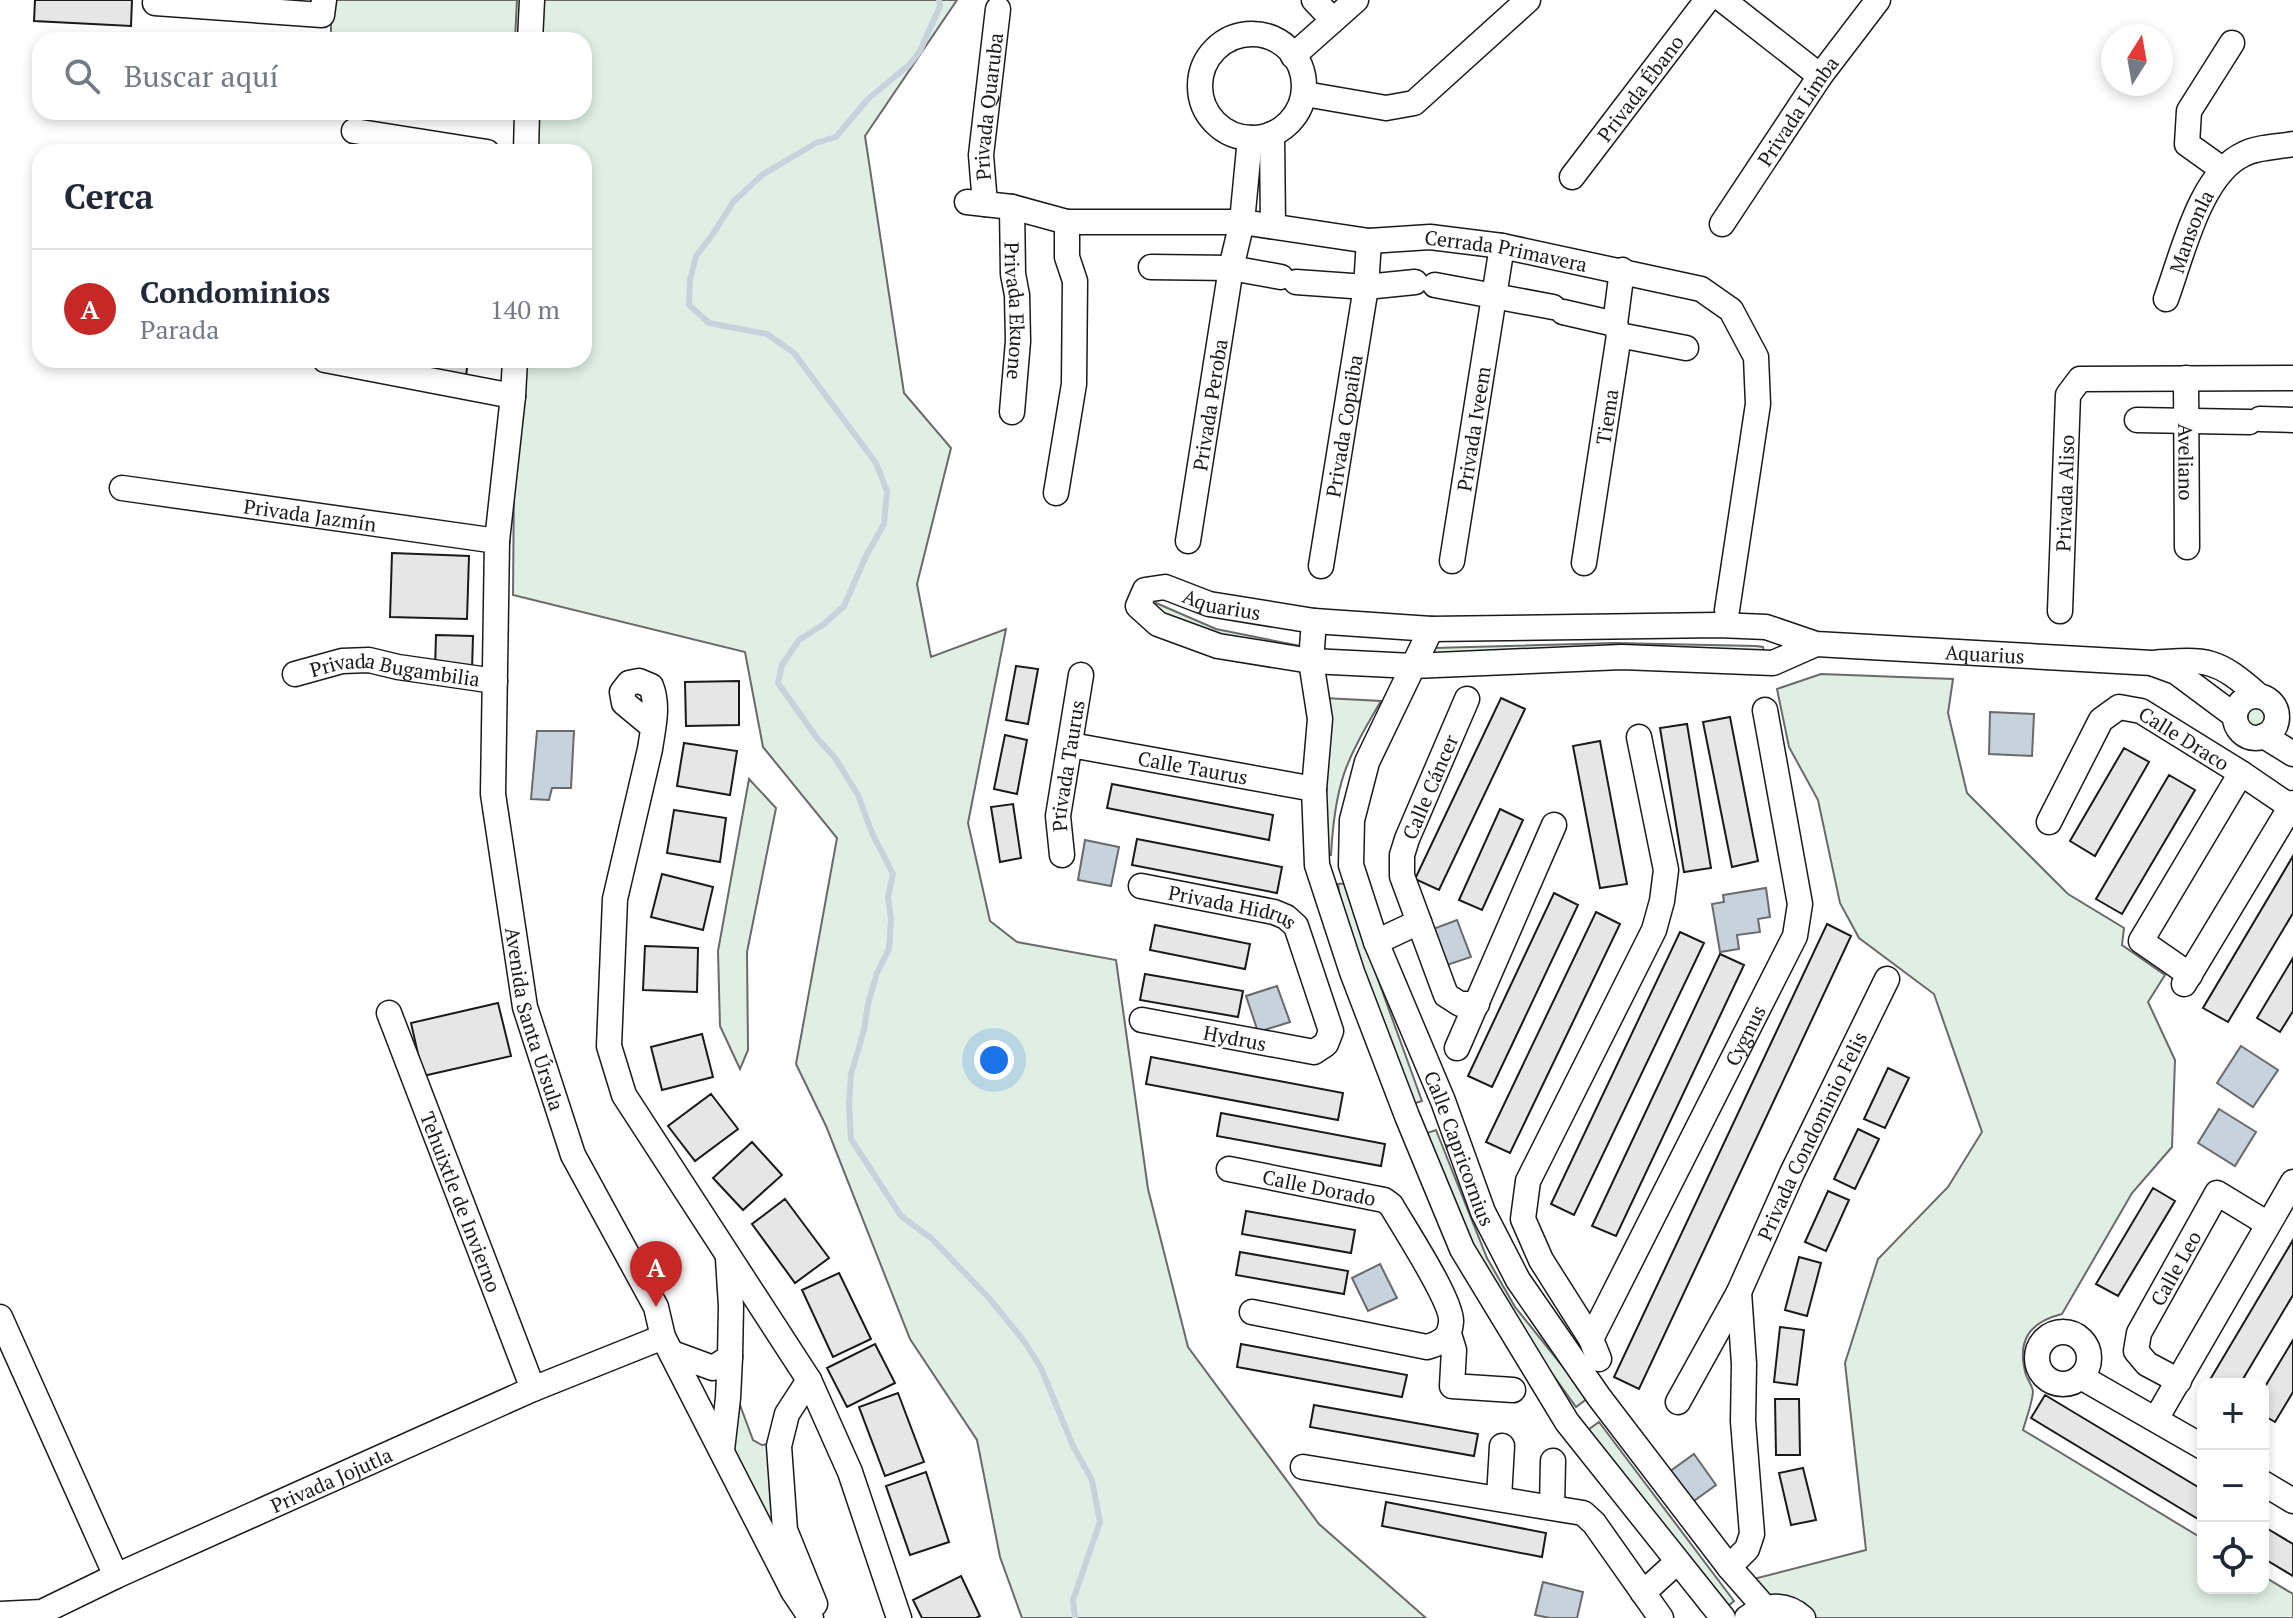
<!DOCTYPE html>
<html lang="es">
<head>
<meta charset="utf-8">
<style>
	:root { --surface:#fff; --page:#f6f6f7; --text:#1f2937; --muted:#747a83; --line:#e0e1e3; --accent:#c62828 }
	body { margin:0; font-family:"PT Serif",serif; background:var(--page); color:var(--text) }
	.controls { position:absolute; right:24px; bottom:24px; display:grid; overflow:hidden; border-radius:16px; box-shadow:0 4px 12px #0003 }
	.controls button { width:72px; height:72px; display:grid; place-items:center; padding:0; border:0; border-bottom:2px solid var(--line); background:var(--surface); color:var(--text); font:40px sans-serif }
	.compass { position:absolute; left:2101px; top:24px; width:72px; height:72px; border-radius:50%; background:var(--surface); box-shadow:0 4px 12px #0003; rotate:11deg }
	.you { position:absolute; left:994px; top:1060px; width:28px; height:28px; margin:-20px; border:6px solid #fff; border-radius:50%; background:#1a73e8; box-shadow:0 0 0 12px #1a73e833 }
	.badge { display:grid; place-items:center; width:52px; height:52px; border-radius:50%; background:var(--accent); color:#fff; font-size:26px; font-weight:700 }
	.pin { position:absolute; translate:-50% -66px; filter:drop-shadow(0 2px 4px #0008) }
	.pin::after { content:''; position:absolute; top:42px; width:28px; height:24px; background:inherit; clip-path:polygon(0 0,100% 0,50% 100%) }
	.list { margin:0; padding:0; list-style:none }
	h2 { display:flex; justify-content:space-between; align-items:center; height:104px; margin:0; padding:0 32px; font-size:34px }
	h2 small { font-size:26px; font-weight:400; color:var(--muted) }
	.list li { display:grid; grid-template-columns:52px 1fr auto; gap:24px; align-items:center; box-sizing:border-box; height:120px; padding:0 32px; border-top:2px solid var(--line) }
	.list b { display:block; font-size:30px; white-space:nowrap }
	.list p { margin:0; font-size:26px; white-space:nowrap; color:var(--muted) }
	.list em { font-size:26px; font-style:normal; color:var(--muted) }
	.icon { flex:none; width:44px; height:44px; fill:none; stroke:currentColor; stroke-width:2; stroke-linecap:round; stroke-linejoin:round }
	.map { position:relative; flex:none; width:2293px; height:1618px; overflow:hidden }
	.search { position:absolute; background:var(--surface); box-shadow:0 4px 12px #0003; left:32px; top:32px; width:560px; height:88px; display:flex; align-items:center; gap:20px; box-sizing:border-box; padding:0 28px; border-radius:24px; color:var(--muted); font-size:30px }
	.panel { position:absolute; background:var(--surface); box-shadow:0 4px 12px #0003; left:32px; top:144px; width:560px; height:224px; border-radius:24px }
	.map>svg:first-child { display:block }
	.green { fill:#e0efe3; stroke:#6a6a6a; stroke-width:2 }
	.water { fill:#c6d2dc; stroke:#6a6a6a; stroke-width:2 }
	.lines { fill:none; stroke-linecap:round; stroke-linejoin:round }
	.stream { stroke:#c6d2dc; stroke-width:6 }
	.building { fill:#e6e6e6; stroke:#1a1a1a; stroke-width:2 }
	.minor-casing { stroke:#1a1a1a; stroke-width:27 }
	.minor { stroke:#fff; stroke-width:24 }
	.labels { text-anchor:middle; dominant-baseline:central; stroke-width:6; stroke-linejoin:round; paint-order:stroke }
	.street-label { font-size:20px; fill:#1a1a1a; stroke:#fff }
</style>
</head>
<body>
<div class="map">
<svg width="2293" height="1618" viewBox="0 0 2293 1618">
	<rect width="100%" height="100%" fill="#fff"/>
	<path class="green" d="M336,0H517L515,40H331V15Z
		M526,0H957L865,136L904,393L951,448L917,584L931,657L1006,629L968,823L990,921L1017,942L1116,960L1148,1189L1188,1347L1319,1524L1426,1618H1022L1000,1557L977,1440L910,1339L826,1126L796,1064L837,838L763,747L745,652L513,595L515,360H584V152H525L526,112H584V40H526Z
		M1156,603L1216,629L1300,646L1302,649L1210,638L1154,612L1152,607Z
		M1614,643L1756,646L1763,647L1764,652L1430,660L1434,648Z
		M1821,674L1953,679L1948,713L1967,793L2068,894L2124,928L2122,945L2165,975L2148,1002L2175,1060L2172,1147L2132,1193L2062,1314C2030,1322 2016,1340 2026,1375C2028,1380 2033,1387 2033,1392C2032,1404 2026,1419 2023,1430L2203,1539V1588H2263V1576L2293,1594V1618H1801L1742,1582L1866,1550L1845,1363L1878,1259L1948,1187L1982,1132L1934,994L1859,938L1840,903L1818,800L1789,747L1777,689Z
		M1324,698L1381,701C1345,762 1335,783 1331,855H1318Z
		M2242 717a14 14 0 1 1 28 0a14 14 0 1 1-28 0Z
		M749,779L776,808L747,952L748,1050L740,1069L720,1026L718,951Z
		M1350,883L1354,913L1422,1101L1409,1105L1342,913L1338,884Z
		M1436,1130L1487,1258L1515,1307L1588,1398L1576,1407L1491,1289L1424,1134Z
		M740,1405L753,1440L762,1445L769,1444L770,1497L778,1540L731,1447Z
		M1599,1422L1734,1601L1723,1610L1588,1430Z"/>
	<path class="water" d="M1990,712L2034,714L2032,756L1989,754Z
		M537,731H574L571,788H552L549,800L531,799Z
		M1085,840L1119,847L1111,886L1078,880Z
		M1766,888L1770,917L1758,919L1760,932L1737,935L1739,949L1720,952L1712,904L1724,902L1723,895Z
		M1457,920L1471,957L1438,968L1425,932Z
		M1277,986L1290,1022L1258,1032L1246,996Z
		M2241,1046L2278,1070L2253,1107L2217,1083Z
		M2219,1109L2256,1132L2235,1166L2198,1143Z
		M1380,1264L1397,1298L1368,1311L1352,1278Z
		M1694,1454L1716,1485L1691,1503L1669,1472Z
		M1543,1582L1583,1592L1577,1618H1550L1535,1615Z"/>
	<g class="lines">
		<path class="stream" d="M939,0L940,6L920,51L909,65L868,99L836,137L816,143L762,175L733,202L713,234L696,256L690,280L689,305L709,323L767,334L794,353L876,463L887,491L884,524L866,556L844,606L824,624L799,640L782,665L778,683L817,738L835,758L858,795L872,833L893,874L888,897L891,920L889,949L877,973L868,1004L864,1030L851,1074L849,1105L851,1139L901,1216L931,1238L989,1298L1024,1341L1041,1368L1073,1446L1092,1480L1100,1522L1073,1600L1075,1618"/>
	</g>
	<path class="building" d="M35,0H132L131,26L34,21Z
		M420,360H468L465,384L419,373Z
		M392,553L469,556L467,619L390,617Z
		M436,635L473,636L472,670L435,669Z
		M1016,666L1038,669L1028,724L1006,720Z
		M739,681V725L686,726L685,682Z
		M1501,698L1525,709L1439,890L1415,879Z
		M1730,717L1758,861L1732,867L1703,722Z
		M1687,724L1711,868L1684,872L1660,728Z
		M1005,735L1027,740L1017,794L994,789Z
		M1600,741L1627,884L1600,888L1573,746Z
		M684,743L737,751L730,795L677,786Z
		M2124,748L2149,762L2095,856L2070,841Z
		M2169,775L2195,790L2122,914L2096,899Z
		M1112,784L1273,815L1269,840L1107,808Z
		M1013,804L1021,858L1000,862L991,807Z
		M1500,809L1523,820L1482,910L1459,900Z
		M674,810L726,818L720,862L667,853Z
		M1137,839L1282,867L1277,893L1132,865Z
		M2293,856V913L2228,1022L2203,1008Z
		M662,874L713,887L703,930L651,917Z
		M1554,893L1578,905L1492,1087L1468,1076Z
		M1596,912L1620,924L1510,1153L1486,1142Z
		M1827,924L1851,936L1639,1389L1614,1377Z
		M1155,925L1250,944L1245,969L1150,950Z
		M1680,932L1704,943L1574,1215L1551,1204Z
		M645,946L698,948L697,992L643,990Z
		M1720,954L1744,965L1616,1236L1592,1226Z
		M2293,958V1011L2280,1032L2257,1018Z
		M1145,974L1243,991L1238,1017L1140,1000Z
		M498,1003L511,1056L423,1076L411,1023Z
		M702,1034L713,1077L662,1090L651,1047Z
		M1151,1057L1343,1093L1338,1120L1146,1084Z
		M1888,1068L1909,1078L1885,1128L1864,1119Z
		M711,1094L738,1129L695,1161L668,1126Z
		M1221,1113L1385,1144L1381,1166L1217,1136Z
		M1858,1129L1879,1139L1855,1189L1834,1179Z
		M752,1142L782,1175L743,1210L713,1178Z
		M2153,1188L2175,1201L2118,1296L2096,1284Z
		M1828,1191L1849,1200L1826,1251L1805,1242Z
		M785,1199L829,1258L795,1283L752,1224Z
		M1246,1211L1355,1230L1351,1253L1242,1234Z
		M2293,1240V1295L2240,1384H2210L2208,1383Z
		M1240,1252L1348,1271L1344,1294L1236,1275Z
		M1799,1257L1821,1263L1807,1316L1785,1310Z
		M839,1273L871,1339L833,1357L802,1290Z
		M1780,1327L1804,1330L1797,1385L1774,1382Z
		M2293,1340V1392L2275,1422L2263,1415V1390Z
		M875,1344L895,1383L847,1407L827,1368Z
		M1241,1344L1407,1375L1402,1397L1237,1367Z
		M898,1393L924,1462L885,1476L859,1407Z
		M2045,1395L2203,1490V1522L2031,1418Z
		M1775,1399H1799L1800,1455H1776Z
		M1314,1405L1478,1434L1474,1456L1310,1427Z
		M1803,1468L1816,1520L1791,1525L1779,1473Z
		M926,1472L949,1542L910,1555L886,1486Z
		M1386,1502L1546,1533L1542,1557L1382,1526Z
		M2263,1526L2293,1544V1576L2263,1558Z
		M961,1576L980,1616L976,1618H922L913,1600Z"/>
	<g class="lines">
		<defs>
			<g id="minor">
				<path d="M1314,0L1333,20"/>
				<path d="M1723,0L1820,76"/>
				<path d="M155,3L322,15L324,0"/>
				<circle cx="1252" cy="86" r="52"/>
				<path d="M530,40L532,0"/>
				<path d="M1293,56L1356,0"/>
				<path d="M1305,94L1386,108L1414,103L1528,0"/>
				<path d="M354,131L487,152"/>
				<path d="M1272,134L1273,226"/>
				<path d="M526,152L527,112"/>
				<path d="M2222,169L2187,144L2189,111L2232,43"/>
				<path id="s1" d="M1572,177L1707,0"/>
				<path id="s2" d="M967,202L1012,207L1067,222H1242L1369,241L1430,237L1502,246L1701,289L1731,310L1756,357L1758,404L1727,610"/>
				<path id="s3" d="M985,204L981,155L998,9"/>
				<path id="s4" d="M1012,207L1013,274L1017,295L1018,341L1012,412"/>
				<path id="s5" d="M1722,224L1820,76L1878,0"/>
				<path d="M1151,267L1231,268L1281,277"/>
				<path d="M1296,282L1366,287L1415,282"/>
				<path d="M1435,285L1553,307"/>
				<path id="s6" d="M2166,299C2182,256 2200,174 2244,154C2257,147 2278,147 2293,144"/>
				<path d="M1563,312L1615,324"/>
				<path d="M1619,335L1686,348"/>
				<path d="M325,360L513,396"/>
				<path id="s7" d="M515,360L513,396L497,541L493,794L525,1007L573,1155L656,1307L663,1337L793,1591L811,1618"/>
				<path id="s8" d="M2186,378L2187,547"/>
				<path d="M2260,419L2293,420"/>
				<path d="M2137,420L2249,422"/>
				<path id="s9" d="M122,488L497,541"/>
				<path d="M1056,493L1074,384L1075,281L1067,257V222"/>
				<path id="s10" d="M1188,541L1231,268L1242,222L1250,138"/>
				<path id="s11" d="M1452,561L1502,246"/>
				<path id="s12" d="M1584,563L1619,335L1615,324L1622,270"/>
				<path id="s13" d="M1321,566L1366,287L1369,241"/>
				<path id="s14" d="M2060,611L2068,395L2080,379L2293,378"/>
				<path d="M1314,621L1311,661L1320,719L1314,789L1317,865L1352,972L1407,1116L1462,1249L1567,1422L1723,1618"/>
				<path id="s15" d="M1431,629L1367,762L1352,820L1351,865L1376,942L1443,1101L1483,1212L1518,1280L1599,1397L1729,1567L1765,1608"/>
				<path id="s16" d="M1816,644L1773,663L1622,657L1413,666L1311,661L1218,646L1158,624L1138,606L1145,590L1165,587L1209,604L1314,621L1431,629L1718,625L1766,627L1816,644L2152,663C2208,659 2216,658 2259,696"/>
				<path d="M2154,664L2176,672L2235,716"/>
				<path id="s17" d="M295,674L342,661L369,660L398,667L495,681"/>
				<circle cx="2256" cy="717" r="21"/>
				<path d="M1467,699L1407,839L1402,855V876L1446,995L1460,1004H1477"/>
				<path d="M653,727L624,703L622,692L629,683L639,681L651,686C659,706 653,728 650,749L615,899L609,1046L624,1095L809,1380L850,1472L899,1618"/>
				<path d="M2264,736L2293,754"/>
				<path id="s18" d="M1071,745L1314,789"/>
				<path id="s19" d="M2049,822L2101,720L2119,707L2141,711L2241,773L2291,807"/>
				<path id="s20" d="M1062,855L1058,816L1081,675"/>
				<path id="s21" d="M1141,886L1274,912L1286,917L1296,926L1331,1031L1326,1044L1314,1052L1142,1020"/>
				<path d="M1376,942L1419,922"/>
				<path d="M2190,975L2141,941L2241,773"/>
				<path d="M2184,984L2293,803"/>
				<path id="s22" d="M389,1013L533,1389"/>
				<path d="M1457,1048L1554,825"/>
				<path id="s23" d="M1229,1169L1384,1200L1391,1205C1403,1226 1453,1302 1451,1322C1450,1338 1441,1343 1427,1347L1252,1312"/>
				<path d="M0,1317L116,1576"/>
				<circle cx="2063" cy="1358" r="26"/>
				<path d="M1449,1334L1454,1350L1452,1386L1513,1390"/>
				<path d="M1591,1339L1541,1260L1523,1219L1528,1181L1654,930L1662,901L1666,870L1639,737"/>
				<path d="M672,1353L713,1368L730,1357L731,1306L728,1259"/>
				<path id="s24" d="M1599,1359L1591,1339L1795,936L1800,904L1765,710"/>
				<path d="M2081,1377L2203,1447"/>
				<path d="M809,1380L787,1414L779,1446L785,1530L815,1604"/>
				<path id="s25" d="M2179,1381L2147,1364L2136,1351L2139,1333L2217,1193L2268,1224"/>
				<path id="s26" d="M1678,1402L1739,1292L1792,1173L1887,979"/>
				<path d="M2156,1419L2293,1182"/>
				<path d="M722,1450L728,1398L730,1357"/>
				<path d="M1303,1467L1583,1513L1594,1523L1661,1618"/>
				<path d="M2263,1483L2293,1501"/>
				<path d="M1499,1498L1502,1446"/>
				<path d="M1552,1506L1553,1461"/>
				<path d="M1729,1567L1747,1549L1752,1534L1743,1421L1744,1364L1739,1292"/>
				<path d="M1643,1593L1677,1562"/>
				<path id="s27" d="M0,1614L42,1612L116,1576L533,1389L663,1337"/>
				<path d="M1747,1618C1765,1604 1785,1602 1803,1618"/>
			</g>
		</defs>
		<use href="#minor" class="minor-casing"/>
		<use href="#minor" class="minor"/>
	</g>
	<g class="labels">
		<g class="street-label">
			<text stroke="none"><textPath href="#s1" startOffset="112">Privada Ébano</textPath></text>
			<text stroke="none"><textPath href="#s3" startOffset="98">Privada Quaruba</textPath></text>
			<text stroke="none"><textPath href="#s5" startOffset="136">Privada Limba</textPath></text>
			<text stroke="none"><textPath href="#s6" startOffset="72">Mansonla</textPath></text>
			<text stroke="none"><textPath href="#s2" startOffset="544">Cerrada Primavera</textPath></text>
			<text stroke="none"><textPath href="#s4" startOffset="104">Privada Ekuone</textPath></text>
			<text stroke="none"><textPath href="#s10" startOffset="138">Privada Peroba</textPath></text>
			<text stroke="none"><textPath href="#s12" startOffset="148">Tiema</textPath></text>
			<text stroke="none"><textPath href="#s13" startOffset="142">Privada Copaiba</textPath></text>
			<text stroke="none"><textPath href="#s11" startOffset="134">Privada Iveem</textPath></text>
			<text stroke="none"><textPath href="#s8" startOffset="84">Aveliano</textPath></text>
			<text stroke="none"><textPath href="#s14" startOffset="118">Privada Aliso</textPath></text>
			<text stroke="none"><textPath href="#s9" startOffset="190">Privada Jazmín</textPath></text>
			<text stroke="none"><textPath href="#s16" startOffset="792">Aquarius</textPath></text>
			<text stroke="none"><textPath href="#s16" startOffset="1560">Aquarius</textPath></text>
			<text stroke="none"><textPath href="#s17" startOffset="102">Privada Bugambilia</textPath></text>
			<text stroke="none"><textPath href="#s19" startOffset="210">Calle Draco</textPath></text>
			<text stroke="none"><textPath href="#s20" startOffset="90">Privada Taurus</textPath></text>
			<text stroke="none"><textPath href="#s18" startOffset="124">Calle Taurus</textPath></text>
			<text transform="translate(1430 787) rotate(-67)">Calle Cáncer</text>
			<text stroke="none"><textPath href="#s21" startOffset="94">Privada Hidrus</textPath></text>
			<text stroke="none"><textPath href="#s7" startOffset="664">Avenida Santa Úrsula</textPath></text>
			<text stroke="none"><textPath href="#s24" startOffset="362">Cygnus</textPath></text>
			<text transform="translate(1235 1038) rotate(11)">Hydrus</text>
			<text stroke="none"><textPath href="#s26" startOffset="298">Privada Condominio Felis</textPath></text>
			<text stroke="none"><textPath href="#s15" startOffset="556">Calle Capricornius</textPath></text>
			<text stroke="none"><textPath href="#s23" startOffset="92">Calle Dorado</textPath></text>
			<text stroke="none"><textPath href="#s22" startOffset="202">Tehuixtle de Invierno</textPath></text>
			<text stroke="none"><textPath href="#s25" startOffset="146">Calle Leo</textPath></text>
			<text stroke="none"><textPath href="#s27" startOffset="360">Privada Jojutla</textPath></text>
		</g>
	</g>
</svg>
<div class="controls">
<button>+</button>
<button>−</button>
<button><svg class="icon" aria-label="locate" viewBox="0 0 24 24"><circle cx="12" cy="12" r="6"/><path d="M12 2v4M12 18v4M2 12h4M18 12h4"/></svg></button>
</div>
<svg class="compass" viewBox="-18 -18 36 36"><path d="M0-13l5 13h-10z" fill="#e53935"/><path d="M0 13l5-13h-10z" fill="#747a83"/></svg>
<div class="you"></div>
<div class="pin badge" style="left:656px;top:1307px">A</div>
<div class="search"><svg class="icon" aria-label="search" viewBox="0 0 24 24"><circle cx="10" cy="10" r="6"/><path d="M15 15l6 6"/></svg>Buscar aquí</div>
<section class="panel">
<h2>Cerca<small></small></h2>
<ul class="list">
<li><span class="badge">A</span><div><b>Condominios</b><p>Parada</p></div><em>140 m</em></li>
</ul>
</section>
</div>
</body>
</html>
